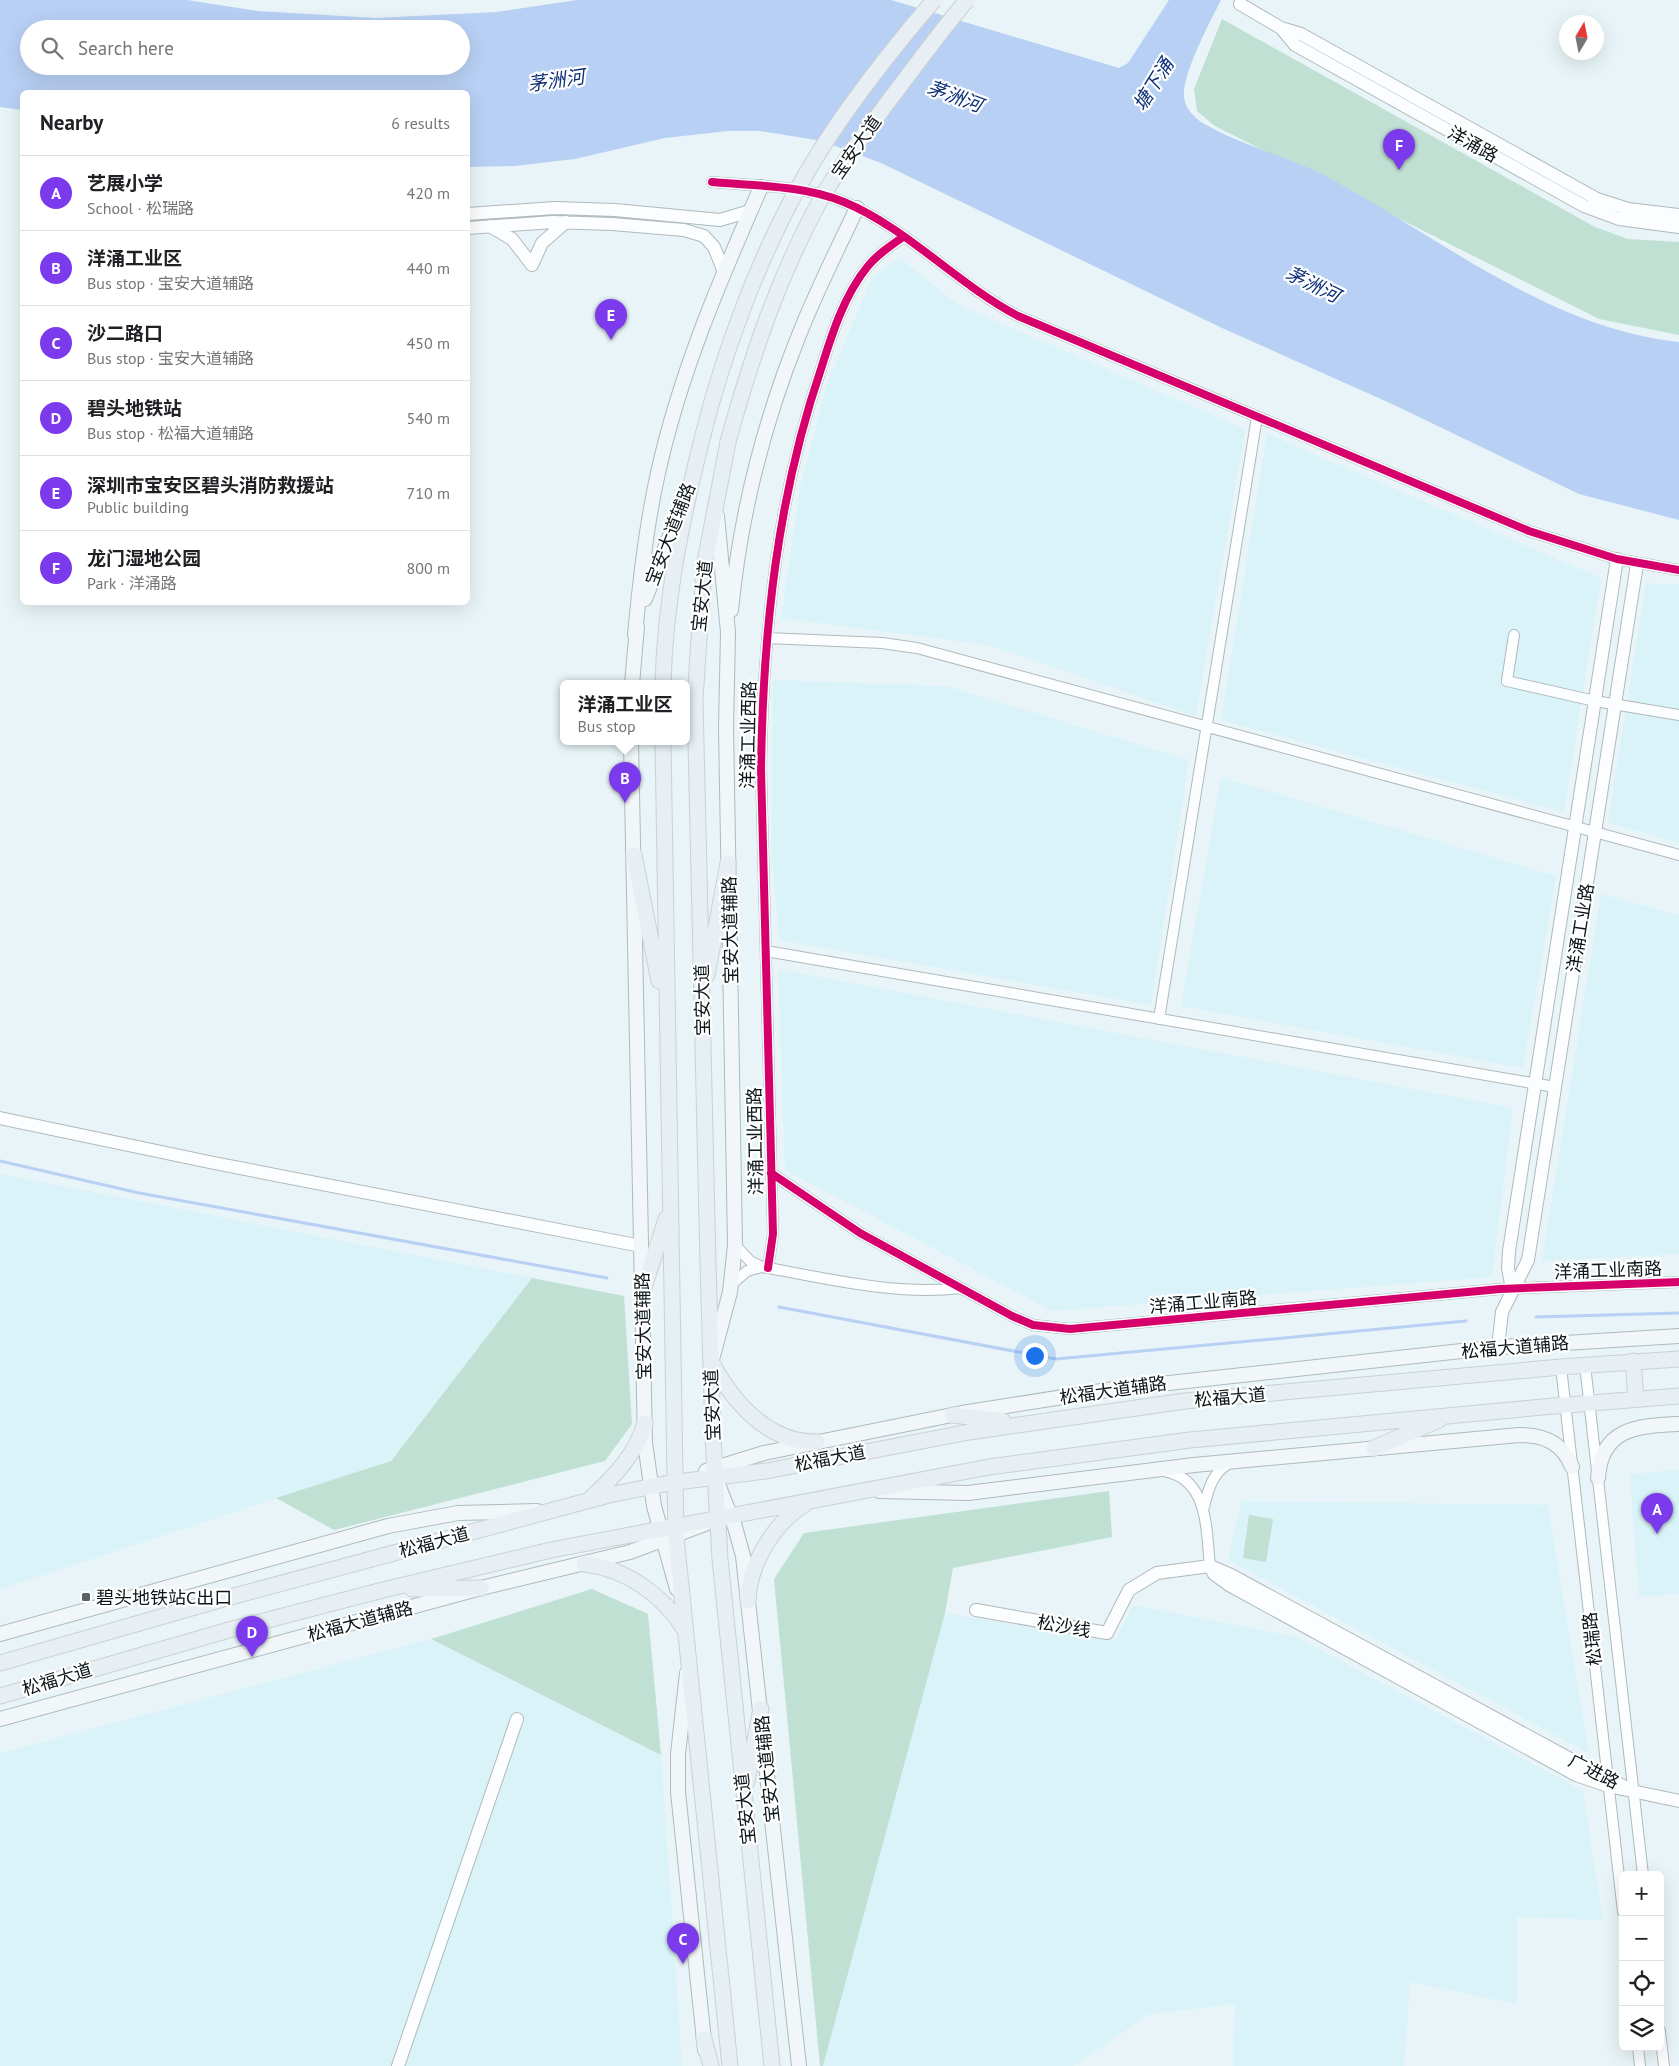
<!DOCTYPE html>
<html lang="en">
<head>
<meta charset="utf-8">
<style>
	:root { --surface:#fff; --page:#f6f6f6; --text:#202124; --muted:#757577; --line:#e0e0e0; --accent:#7c3aed }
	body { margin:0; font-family:"PT Sans","Noto Sans SC",sans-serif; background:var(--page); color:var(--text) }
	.controls { position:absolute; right:15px; bottom:15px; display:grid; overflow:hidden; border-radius:8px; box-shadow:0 5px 20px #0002 }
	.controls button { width:45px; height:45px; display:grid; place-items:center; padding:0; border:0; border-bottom:1px solid var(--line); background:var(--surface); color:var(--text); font:25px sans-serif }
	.compass { position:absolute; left:1559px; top:15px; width:45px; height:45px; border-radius:50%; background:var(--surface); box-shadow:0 5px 20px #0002; rotate:10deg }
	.you { position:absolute; left:1034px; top:1355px; width:18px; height:18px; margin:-12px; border:4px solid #fff; border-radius:50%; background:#1a73e8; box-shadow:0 0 0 8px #1a73e833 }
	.badge { display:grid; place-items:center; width:32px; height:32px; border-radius:50%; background:var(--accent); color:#fff; font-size:16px; font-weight:700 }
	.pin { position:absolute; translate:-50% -41px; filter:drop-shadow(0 1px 2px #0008) }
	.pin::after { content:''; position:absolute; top:26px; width:18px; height:15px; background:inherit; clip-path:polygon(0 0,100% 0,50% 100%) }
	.popup { position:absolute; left:560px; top:680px; width:130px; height:65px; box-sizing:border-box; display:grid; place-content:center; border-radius:8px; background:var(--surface); filter:drop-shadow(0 1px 4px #0005); font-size:16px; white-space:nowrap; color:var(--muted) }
	.popup b { font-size:19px; color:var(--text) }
	.popup::after { content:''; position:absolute; left:50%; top:100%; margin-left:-10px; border:10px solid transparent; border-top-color:var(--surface) }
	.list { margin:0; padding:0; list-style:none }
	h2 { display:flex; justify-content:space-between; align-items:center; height:65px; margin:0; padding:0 20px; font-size:21px }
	h2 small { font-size:16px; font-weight:400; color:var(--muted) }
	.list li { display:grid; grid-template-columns:32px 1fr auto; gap:15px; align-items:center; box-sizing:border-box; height:75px; padding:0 20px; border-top:1px solid var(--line) }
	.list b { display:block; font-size:19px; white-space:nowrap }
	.list p { margin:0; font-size:16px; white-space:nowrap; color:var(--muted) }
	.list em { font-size:16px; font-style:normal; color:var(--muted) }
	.icon { flex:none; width:28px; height:28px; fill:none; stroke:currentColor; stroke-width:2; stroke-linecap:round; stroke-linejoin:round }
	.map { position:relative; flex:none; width:1679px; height:2066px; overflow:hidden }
	.search { position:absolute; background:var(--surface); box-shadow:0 5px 20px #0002; left:20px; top:20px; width:450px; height:55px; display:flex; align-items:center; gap:12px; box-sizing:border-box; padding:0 18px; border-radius:28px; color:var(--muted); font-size:19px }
	.panel { position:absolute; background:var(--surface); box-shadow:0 5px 20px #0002; left:20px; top:90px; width:450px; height:515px; border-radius:8px }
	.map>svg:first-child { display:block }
	.built { fill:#d9f3f9 }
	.green { fill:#c0e0d4 }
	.water { fill:#b8d0f4; fill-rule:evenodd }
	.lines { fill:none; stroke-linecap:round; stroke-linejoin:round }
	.stream { stroke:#b8d0f4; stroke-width:3 }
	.minor-casing { stroke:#afbabc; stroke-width:12 }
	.tertiary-casing { stroke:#afbabc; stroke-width:14 }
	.secondary-casing { stroke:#afbabc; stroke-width:16 }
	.primary-casing { stroke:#cbd1d2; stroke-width:17 }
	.minor { stroke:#fcfdfe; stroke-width:10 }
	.tertiary { stroke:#fcfdfe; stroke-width:12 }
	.secondary { stroke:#f1f7f9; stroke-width:14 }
	.primary { stroke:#e7eff4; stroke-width:15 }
	.primary-bridge-casing { stroke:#cbd1d2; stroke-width:17; stroke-linecap:butt }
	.primary-bridge { stroke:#e7eff4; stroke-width:15 }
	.cycleway-casing { stroke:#fff; stroke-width:11 }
	.cycleway { stroke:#d6006c; stroke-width:8 }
	.poi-dot { fill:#596466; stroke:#fff; stroke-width:2 }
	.labels { text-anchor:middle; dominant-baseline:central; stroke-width:4.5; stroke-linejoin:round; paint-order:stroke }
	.street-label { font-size:18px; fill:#0c1618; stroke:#fff }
	.poi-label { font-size:18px; fill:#0c1618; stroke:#fff; text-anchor:start }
	.water-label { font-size:19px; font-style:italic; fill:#0e3078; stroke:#fff }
</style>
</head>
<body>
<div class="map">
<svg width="1679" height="2066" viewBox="0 0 1679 2066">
	<rect width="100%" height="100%" fill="#e8f4f7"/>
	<path class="built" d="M900,258L960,306L1245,429L1196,716L988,645L781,618L800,487L827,383L873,277Z
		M1267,434L1601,578L1564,812L1221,720Z
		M1646,583L1679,585V843L1608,822Z
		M773,680L946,686L1189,760L1151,1005L779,940L771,845Z
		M1221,777L1556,876L1523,1068L1181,1006Z
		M1601,894L1679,915V1254L1542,1261Z
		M778,969L1513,1108L1492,1277L1053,1311L785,1170Z
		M0,1174L532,1278L390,1461L0,1589Z
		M1679,1470V1594L1639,1597L1630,1474Z
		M1242,1501L1548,1505L1589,1753L1228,1560Z
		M1133,1605L1296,1637L1583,1791L1603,1920L1517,1917V2004L1410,1982L1404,2066H1233L1235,2004L1150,2014L1073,2066H823L945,1613L1115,1642Z
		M431,1639L661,1755L682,2066H0V1753Z"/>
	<path class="green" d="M1222,19L1595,227L1628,239L1679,242V335L1599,319L1215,126L1197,111L1194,89Z
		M532,1278L624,1296L632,1424L605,1461L334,1530L276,1498L391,1461Z
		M1109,1491L1112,1537L953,1568L945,1613L823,2066H820L774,1579L804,1533Z
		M1249,1515L1273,1519L1266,1562L1243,1558Z
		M592,1589L648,1614L661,1755L431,1639Z"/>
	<path class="water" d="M0,0H187L257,11L376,18L496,12L577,0H891L1119,68L1128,63L1169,0H1221C1210,22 1182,74 1184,97C1185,108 1193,116 1201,122C1241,146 1288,156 1329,178C1441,238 1548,328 1679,342V520L1579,494L1392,404L1222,328L881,163L822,141L760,131H728L665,138L575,159L515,166L468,167V92H22V110L0,107ZM29,29H461V66H29Z"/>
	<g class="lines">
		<path class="stream" d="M0,1161L139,1193L607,1278
			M779,1307L1056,1359L1466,1321
			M1536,1317L1679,1313"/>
		<defs>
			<path id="minor" d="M712,182C755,186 803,185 844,202C907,228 957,284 1018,316L1529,531L1617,559L1679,570
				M1514,635L1507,681L1595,701L1679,715
				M767,638L882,643L917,648L1679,855
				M766,951L1555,1087
				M1159,1019L1257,417
				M771,1173L860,1233L1012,1316L1033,1325L1070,1329L1500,1289L1679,1282
				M735,1245L750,1261L762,1267C826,1278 895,1296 961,1288
				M768,1268L773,1234L761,769C763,632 777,498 821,369C832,334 844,295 868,266C878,254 890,246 903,237
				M732,1284L747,1271L762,1267
				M1585,1365L1643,1875
				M1561,1367L1623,1912
				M1164,1471C1209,1479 1206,1530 1210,1566
				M1204,1507C1208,1490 1213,1471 1230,1463
				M1660,2031L1664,2066
				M1638,2047L1640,2066"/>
			<path id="tertiary" d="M1240,4L1281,28L1301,34L1597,199L1628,209L1679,215
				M1281,28L1295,45L1584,206L1619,219L1679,227
				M468,214L555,208L615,210L720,220L750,211
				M490,226L512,239L532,265L542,243L566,222
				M468,228L553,222L612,224L684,230L704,236L714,247L724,272
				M0,1118L214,1163L641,1246
				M1512,1289L1508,1268L1509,1251L1617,559
				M1498,1347L1502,1312L1528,1260L1637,564
				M1210,1566L1214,1574L1229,1585L1576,1775L1608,1786L1679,1801
				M976,1610L1107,1633L1129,1590L1157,1573L1210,1566L1231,1575L1574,1761L1633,1791
				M398,2066L517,1719"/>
			<path id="secondary" d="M645,599L681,508
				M731,610C740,518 764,422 799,335C816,292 837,250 857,208
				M635,635C640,580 646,526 658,473C680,373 720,280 761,187
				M632,684L637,627
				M631,742L645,1443L654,1506L677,1589
				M713,1356L730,1292L735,1245L726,728L728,632L717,516
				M706,1471L764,1453L962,1413L1114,1389L1498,1347L1679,1336
				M1598,1478C1601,1427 1639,1426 1679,1424
				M717,1482L735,1527L743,1556L799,2066
				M879,1491L968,1493L1194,1465L1519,1435C1544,1435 1563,1443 1572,1467
				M0,1634L388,1526L458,1513L537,1511
				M687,1673L678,1754V1792L705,2050
				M0,1719L481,1588L630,1552L705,1524"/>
			<path id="primary" d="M728,442L704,567L695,699L708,1264L713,1437L720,1559L772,2066
				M663,684C665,599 682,518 703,435
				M663,742L676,1537L730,2066
				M634,855L659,981
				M707,975L728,863
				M642,1294L666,1219
				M1633,1361L1636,1399
				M712,1363C733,1402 768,1443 817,1442
				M953,1415L1003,1421
				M1374,1448L1439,1420
				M591,1498C613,1478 637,1453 645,1423
				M584,1564C625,1568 663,1595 684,1629
				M412,1589L481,1588
				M748,1601C749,1564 774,1523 805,1504
				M0,1663L223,1599L609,1495L669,1483L766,1471L969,1432L1185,1401L1561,1367L1679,1359
				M0,1696L229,1630L383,1590L551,1550L989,1467L1190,1440L1554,1406L1679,1396
				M747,1782L761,1709
				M704,2039L711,2066"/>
		</defs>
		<use href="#minor" class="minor-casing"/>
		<use href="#tertiary" class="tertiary-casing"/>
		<use href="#secondary" class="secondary-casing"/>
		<use href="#primary" class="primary-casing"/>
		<use href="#minor" class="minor"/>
		<use href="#tertiary" class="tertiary"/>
		<use href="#secondary" class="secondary"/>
		<use href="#primary" class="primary"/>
		<defs>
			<path id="primary-bridge" d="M703,435C724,351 759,257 802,181C836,120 888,54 934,0
				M728,442C751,358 779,275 821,199C841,164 865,133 888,102C914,68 939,33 967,0"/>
		</defs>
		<use href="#primary-bridge" class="primary-bridge-casing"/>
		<use href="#primary-bridge" class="primary-bridge"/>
		<defs>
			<path id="cycleway" d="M712,182C755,186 803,185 844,202C907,228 957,284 1018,316L1529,531L1617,559L1679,570
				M771,1173L860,1233L1012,1316L1033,1325L1070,1329L1500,1289L1679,1282
				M768,1268L773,1234L761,769C763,632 777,498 821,369C832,334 844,295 868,266C878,254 890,246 903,237"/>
		</defs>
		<use href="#cycleway" class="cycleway-casing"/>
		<use href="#cycleway" class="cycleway"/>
	</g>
	<rect class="poi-dot" x="81" y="1592" width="10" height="10" rx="2.5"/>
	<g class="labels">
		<g class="street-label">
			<text transform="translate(1473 144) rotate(29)">洋涌路</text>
			<text transform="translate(856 147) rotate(-55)">宝安大道</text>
			<text transform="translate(670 534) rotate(-69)">宝安大道辅路</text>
			<text transform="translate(702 596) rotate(-84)">宝安大道</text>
			<text transform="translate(748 735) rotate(-89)">洋涌工业西路</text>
			<text transform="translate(1580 928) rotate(-81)">洋涌工业路</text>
			<text transform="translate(730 930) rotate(-91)">宝安大道辅路</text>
			<text transform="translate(702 1000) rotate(-91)">宝安大道</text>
			<text transform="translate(755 1141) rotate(-91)">洋涌工业西路</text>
			<text transform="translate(1608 1270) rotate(-2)">洋涌工业南路</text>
			<text transform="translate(1203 1302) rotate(-5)">洋涌工业南路</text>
			<text transform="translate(643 1326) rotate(-91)">宝安大道辅路</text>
			<text transform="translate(1515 1347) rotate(-5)">松福大道辅路</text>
			<text transform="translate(1113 1390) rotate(-8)">松福大道辅路</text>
			<text transform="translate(1230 1397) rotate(-5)">松福大道</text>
			<text transform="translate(712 1405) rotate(-92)">宝安大道</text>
			<text transform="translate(830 1458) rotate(-11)">松福大道</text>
			<text transform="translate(434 1542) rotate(-15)">松福大道</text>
			<text transform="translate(360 1621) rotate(-15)">松福大道辅路</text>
			<text transform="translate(1064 1626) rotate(10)">松沙线</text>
			<text transform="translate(1592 1639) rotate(-96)">松瑞路</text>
			<text transform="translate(57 1679) rotate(-17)">松福大道</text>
			<text transform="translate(767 1769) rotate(-96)">宝安大道辅路</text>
			<text transform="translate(1594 1771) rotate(27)">广进路</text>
			<text transform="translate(745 1809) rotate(-96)">宝安大道</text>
		</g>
		<g class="poi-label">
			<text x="96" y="1597">碧头地铁站C出口</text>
		</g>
		<g class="water-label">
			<text transform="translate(556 80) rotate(-8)">茅洲河</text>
			<text transform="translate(1153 84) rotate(-58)">塘下涌</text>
			<text transform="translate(955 96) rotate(20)">茅洲河</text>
			<text transform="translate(1313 284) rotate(26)">茅洲河</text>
		</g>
	</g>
</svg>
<div class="controls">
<button>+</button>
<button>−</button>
<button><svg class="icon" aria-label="locate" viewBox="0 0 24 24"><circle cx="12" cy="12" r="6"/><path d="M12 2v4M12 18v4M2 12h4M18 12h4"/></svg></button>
<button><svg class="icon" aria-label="layers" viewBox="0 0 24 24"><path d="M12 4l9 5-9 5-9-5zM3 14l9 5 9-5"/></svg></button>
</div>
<svg class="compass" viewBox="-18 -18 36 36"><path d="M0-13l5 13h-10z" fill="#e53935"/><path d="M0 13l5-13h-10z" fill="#757577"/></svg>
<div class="you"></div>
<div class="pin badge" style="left:1657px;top:1534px">A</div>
<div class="pin badge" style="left:625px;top:803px">B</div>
<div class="popup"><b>洋涌工业区</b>Bus stop</div>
<div class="pin badge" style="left:683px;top:1964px">C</div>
<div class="pin badge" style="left:252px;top:1657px">D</div>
<div class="pin badge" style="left:611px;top:340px">E</div>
<div class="pin badge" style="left:1399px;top:170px">F</div>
<div class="search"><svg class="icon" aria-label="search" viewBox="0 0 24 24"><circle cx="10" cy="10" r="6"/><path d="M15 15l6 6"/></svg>Search here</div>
<section class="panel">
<h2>Nearby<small>6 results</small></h2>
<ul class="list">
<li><span class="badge">A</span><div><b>艺展小学</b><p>School · 松瑞路</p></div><em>420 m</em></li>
<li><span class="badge">B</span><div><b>洋涌工业区</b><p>Bus stop · 宝安大道辅路</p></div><em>440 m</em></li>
<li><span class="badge">C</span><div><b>沙二路口</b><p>Bus stop · 宝安大道辅路</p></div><em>450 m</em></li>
<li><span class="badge">D</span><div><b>碧头地铁站</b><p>Bus stop · 松福大道辅路</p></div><em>540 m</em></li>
<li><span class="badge">E</span><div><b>深圳市宝安区碧头消防救援站</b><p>Public building</p></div><em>710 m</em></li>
<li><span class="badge">F</span><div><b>龙门湿地公园</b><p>Park · 洋涌路</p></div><em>800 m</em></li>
</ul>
</section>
</div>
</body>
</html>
